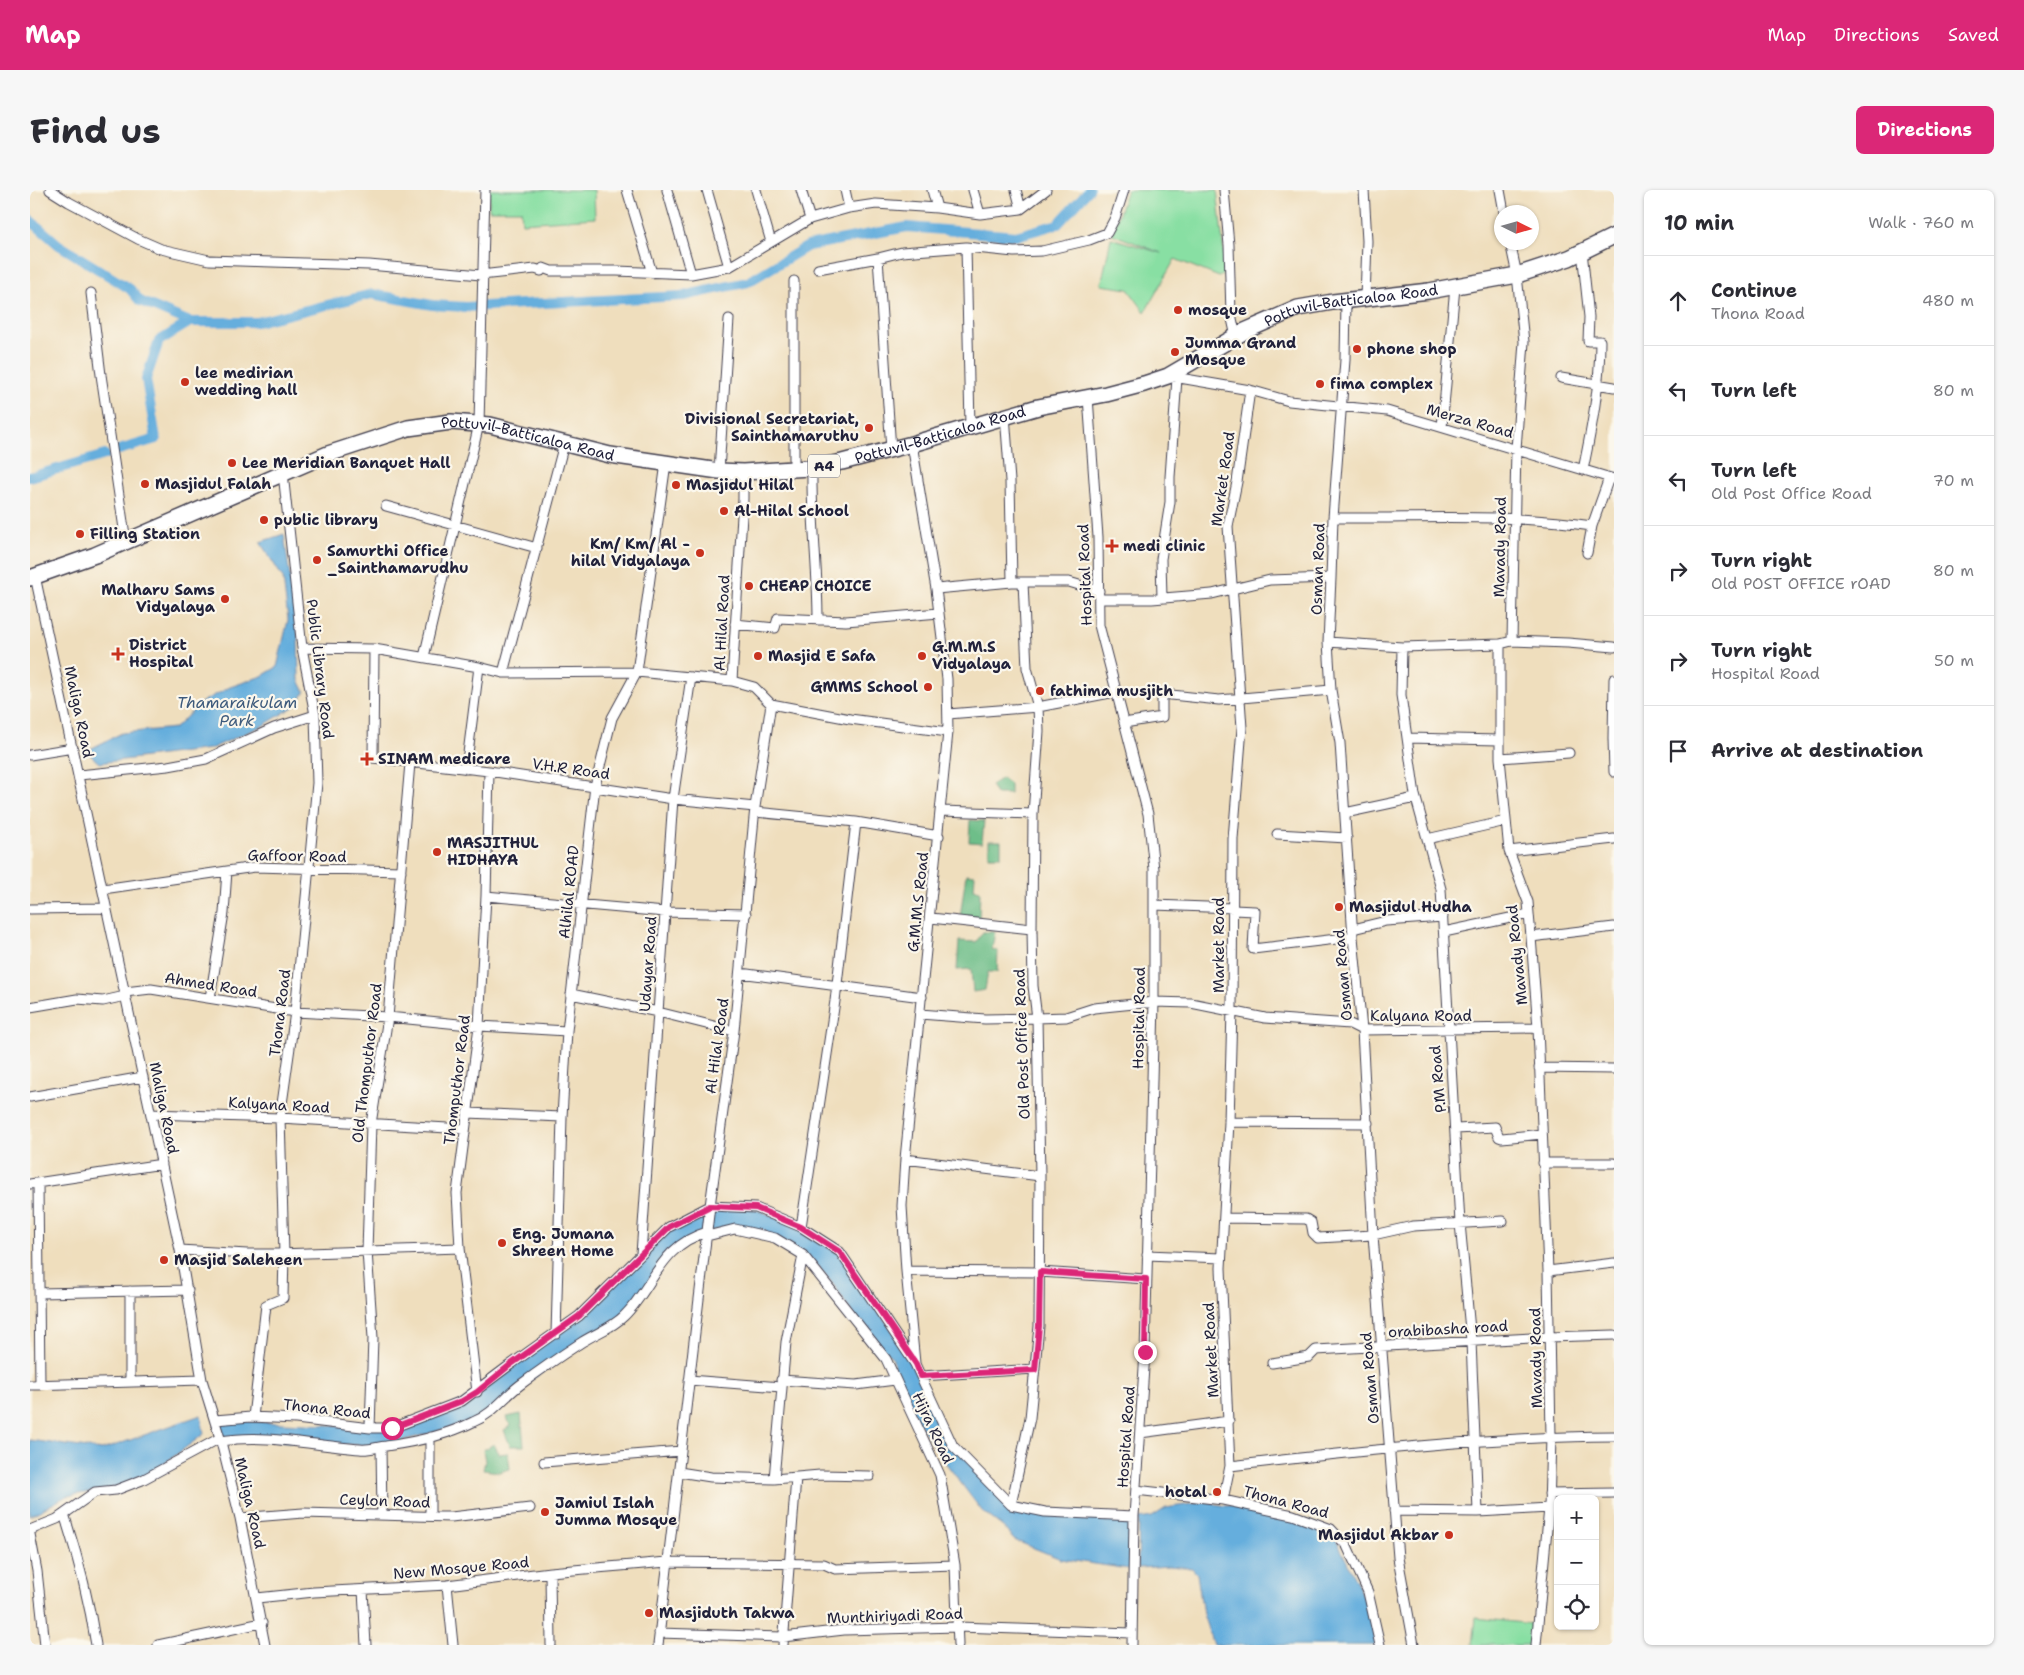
<!DOCTYPE html>
<html lang="en">
<head>
<meta charset="utf-8">
<style>
	:root { --surface:#fff; --page:#f7f7f7; --text:#2b2b33; --muted:#7c7c81; --line:#e1e1e2; --accent:#db2777 }
	body { margin:0; font-family:"Shantell Sans",sans-serif; background:var(--page); color:var(--text) }
	.controls { position:absolute; right:15px; bottom:15px; display:grid; overflow:hidden; border-radius:8px; box-shadow:0 1px 4px #0004 }
	.controls button { width:45px; height:45px; display:grid; place-items:center; padding:0; border:0; border-bottom:1px solid var(--line); background:var(--surface); color:var(--text); font:25px sans-serif }
	.compass { position:absolute; left:1464px; top:15px; width:45px; height:45px; border-radius:50%; background:var(--surface); box-shadow:0 1px 4px #0004; rotate:95deg }
	.stop { position:absolute; width:15px; height:15px; margin:-11px; border:4px solid #db2777; border-radius:50%; background:#fff }
	.stop.end { background:#db2777; border-color:#fff; box-shadow:0 1px 5px #0008 }
	.list { margin:0; padding:0; list-style:none }
	h2 { display:flex; justify-content:space-between; align-items:center; height:65px; margin:0; padding:0 20px; font-size:21px }
	h2 small { font-size:16px; font-weight:400; color:var(--muted) }
	.list li { display:grid; grid-template-columns:32px 1fr auto; gap:15px; align-items:center; box-sizing:border-box; height:90px; padding:0 20px; border-top:1px solid var(--line) }
	.list b { display:block; font-size:19px; white-space:nowrap }
	.list p { margin:0; font-size:16px; white-space:nowrap; color:var(--muted) }
	.list em { font-size:16px; font-style:normal; color:var(--muted) }
	.icon { flex:none; width:28px; height:28px; fill:none; stroke:currentColor; stroke-width:2; stroke-linecap:round; stroke-linejoin:round }
	.map { position:relative; flex:none; width:1584px; height:1455px; overflow:hidden; border-radius:8px }
	header { display:flex; align-items:center; gap:30px; box-sizing:border-box; height:70px; padding:0 25px; background:var(--accent); color:#fff }
	header strong { font-size:24px }
	nav { display:flex; gap:28px; margin-inline-start:auto; font-size:18px }
	.intro { display:flex; align-items:center; justify-content:space-between; box-sizing:border-box; height:120px; padding:0 30px }
	h1 { margin:0; font-size:35px }
	.button { padding:12px 22px; border-radius:8px; background:var(--accent); color:#fff; font-size:18px; font-weight:700 }
	main { display:flex; gap:30px; padding:0 30px }
	aside { flex:1; background:var(--surface); border-radius:8px; box-shadow:0 1px 4px #0004 }
	.map>svg:first-child { display:block }
	.green { fill:#88dfa3; stroke:#55806f }
	.forest { fill:#6ebe89; stroke:#487062 }
	.water { fill:#65aedd; stroke:#44688c }
	.lines { fill:none; stroke-linecap:round; stroke-linejoin:round }
	.canal { stroke:#65aedd; stroke-width:10 }
	.street-casing { stroke:#413e4e; stroke-width:11 }
	.highway-casing { stroke:#413e4e; stroke-width:18 }
	.street { stroke:#fff; stroke-width:9 }
	.highway { stroke:#fff; stroke-width:15 }
	.route { stroke:#db2777; stroke-width:6 }
	.poi-dot { fill:#c8321e; stroke:#fbf7ec; stroke-width:2 }
	.labels { text-anchor:middle; dominant-baseline:central; stroke-width:4.5; stroke-linejoin:round; paint-order:stroke }
	.shield { fill:#fbf7ec; stroke:#636270; stroke-width:1 }
	.shield-label { font-size:14px; font-weight:bold; fill:#22223b }
	.street-label { font-size:15px; fill:#22223b; stroke:#fbf7ec }
	.poi-label { font-size:15px; font-weight:bold; fill:#22223b; stroke:#fbf7ec; text-anchor:start }
	.water-label { font-size:16px; font-style:italic; fill:#3d5a7c; stroke:#fbf7ec }
</style>
</head>
<body>
<header>
<strong>Map</strong>
<nav><a>Map</a><a>Directions</a><a>Saved</a></nav>
</header>
<div class="intro"><h1>Find us</h1><a class="button">Directions</a></div>
<main>
<div class="map">
<svg width="1584" height="1455" viewBox="0 0 1584 1455">
	<rect width="100%" height="100%" fill="#fbf7ec"/>
	<filter id="ink" filterUnits="userSpaceOnUse"><feTurbulence type="fractalNoise" baseFrequency=".02" numOctaves="2"/><feDisplacementMap in="SourceGraphic" scale="10" xChannelSelector="R" yChannelSelector="G"/><feConvolveMatrix kernelMatrix="1 2 1 2 8 2 1 2 1" color-interpolation-filters="sRGB"/></filter>
	<filter id="wash" filterUnits="userSpaceOnUse"><feTurbulence type="fractalNoise" baseFrequency=".0096" numOctaves="4" result="noise"/><feDisplacementMap in="SourceGraphic" scale="20" xChannelSelector="R" yChannelSelector="G"/><feGaussianBlur stdDeviation="1.12" result="paint"/><feColorMatrix in="noise" values="0 0 0 0 0 0 0 0 0 0 0 0 0 0 0 0 0 1.4 0 .05"/><feComposite in="paint" operator="in"/></filter>
	<g filter="url(#wash)">
		<rect width="100%" height="100%" fill="#efdebd"/>
		<path class="green" d="M459,0H564L565,28L492,33L491,20H459Z
			M1097,0H1187L1196,82L1189,87L1145,69L1115,122L1098,99L1071,95L1081,48L1131,63L1082,44Z
			M1446,1428L1503,1434L1502,1455H1443Z"/>
		<path class="forest" d="M972,588L980,594V604H966L961,595Z
			M940,630L954,631L952,653L939,652Z
			M959,651H971V666H959Z
			M936,684L945,685L944,699L950,701L949,729L930,727Z
			M953,742H965L962,759L968,761L967,782H958L955,800L943,802L941,779L927,780L929,751L946,752Z
			M491,1224L494,1256H480L474,1240L480,1236L477,1227Z
			M464,1254L469,1264L478,1263L480,1279L469,1282L453,1280L455,1271L453,1260Z"/>
		<path class="water" d="M254,344L268,446L269,490L275,502L265,516L234,535L180,559L69,573L56,561L92,543L145,538L172,512L200,497L232,486L247,477L258,430L253,388L230,352Z
			M685,1017L722,1018L771,1037L807,1060L885,1174L915,1247L982,1315L1089,1326L1099,1330V1379L1031,1369L984,1350L973,1337L952,1321L903,1256L865,1190L863,1168L837,1146L803,1094L784,1072L745,1048L695,1037L664,1046L630,1074L602,1118L444,1231L353,1256L192,1249L185,1230L364,1238L433,1211L529,1141L639,1037Z
			M171,1225L174,1244L112,1290L79,1299L37,1306L0,1326V1250L72,1260Z
			M1173,1312L1197,1316L1204,1315L1242,1325H1263L1301,1339L1333,1405L1347,1455H1183L1173,1424L1167,1384L1162,1378L1139,1376L1108,1378L1109,1329L1122,1327L1136,1318Z"/>
		<g class="lines">
			<path class="canal" d="M0,30L29,55L100,99L110,111L160,132H227L342,104L402,115L436,117L653,106L718,92L778,56L877,37L986,46L1028,34L1059,0
				M89,260L126,249L116,189L129,151L160,132
				M0,287L75,265"/>
		</g>
	</g>
	<g filter="url(#ink)">
		<g class="lines">
			<defs>
				<path id="street" d="M20,0L39,12L108,49L131,59L179,70L339,75L451,85L505,79L511,81L513,78L521,81H587L661,84L699,77L780,29L819,18L846,14L907,18L950,24L991,19L1016,0
					M597,0L622,83
					M637,0L661,84
					M677,0L699,77
					M726,0L741,52
					M771,0L780,29
					M815,0L819,18
					M902,0L907,18
					M943,0L950,24
					M986,0L991,19
					M1194,0L1199,55L1201,124L1206,147
					M1334,0L1337,51L1335,109
					M1470,0L1474,22
					M1480,52L1487,85L1494,152L1486,259L1482,451L1470,454V568L1479,661L1498,712L1501,747L1508,838L1518,1081L1521,1247L1519,1318L1506,1455
					M936,57L940,236
					M1552,61L1559,127L1558,151H1570C1570,194 1562,237 1553,280
					M848,68L861,260
					M788,79L848,68L872,62L936,57L984,62L1012,61L1059,50L1077,43L1085,28L1094,0
					M764,91V280
					M61,103L71,185L96,352
					M1316,111L1315,170L1303,328L1301,388L1298,452L1301,500L1310,553L1323,747L1332,840L1343,1045L1368,1368L1384,1455
					M1138,186L1220,200L1259,211L1357,221L1584,289
					M1531,188L1584,197
					M1058,207L1068,347L1069,435L1118,624L1124,679V812L1115,1163L1104,1326L1102,1455
					M975,225L980,291L982,392
					M1412,237L1425,97
					M882,254L906,399L917,489L918,542L875,969L872,1016L876,1081L885,1173
					M782,278C781,329 788,379 788,430
					M689,281L699,129
					M356,316L507,358
					M1303,328C1389,329 1477,323 1562,336
					M1557,363L1562,336L1579,288
					M5,386L150,1060L172,1190L190,1248L210,1328L235,1455
					M906,399L982,392H1039L1069,401
					M1132,408L1131,369L1140,312V287L1147,188
					M1069,409H1122L1182,404L1240,390L1301,388
					M705,434L745,438L748,428L816,431L909,423
					M1482,451L1538,453L1584,457
					M1298,452L1372,457L1470,454
					M1372,457L1371,505L1385,605L1411,699L1430,1033L1441,1151L1448,1322
					M272,458L344,459L449,477L473,483L607,482L702,491
					M344,459L343,568L459,581L643,609L725,617
					M394,467L449,234L455,0
					M473,483L534,254
					M1584,489L1583,548L1584,582
					M741,514L820,529L918,542
					M918,524L1008,517L1085,502
					M1094,533L1132,527V504L1189,510L1301,500
					M1377,548L1469,550
					M0,565L43,558
					M1470,568L1539,563
					M436,579L449,477
					M49,585L138,576L176,569L244,538L285,525
					M911,621L1003,624
					M725,622L826,632L909,646
					M1315,623L1385,608
					M1247,644L1317,648
					M1397,649L1476,631
					M1479,661L1584,649
					M73,699L225,677L371,681
					M456,706L635,722L716,724
					M1124,715L1203,718
					M0,719L76,718
					M1203,720L1225,721L1223,759L1323,747
					M901,728L1002,739
					M1323,739L1356,731L1413,727
					M1414,742L1499,724
					M1501,747L1584,737
					M710,783L892,807
					M95,802L121,799L265,822L358,827L449,836L537,841
					M541,804L628,822L704,841
					M180,808L194,723L197,681
					M0,817L47,809L73,811L95,806
					M890,824L955,829L1007,828L1036,827L1064,818L1124,812L1161,813L1235,828L1320,834L1332,840L1508,838
					M1509,878L1584,879
					M0,907L113,887
					M437,923L532,927
					M121,924L250,928L434,939
					M1199,932L1338,933
					M1426,939L1465,937L1469,947L1472,948L1512,944
					M875,969L1010,986
					M1513,973H1584
					M8,993L10,1195
					M0,994L132,974
					M1194,1028L1276,1029L1281,1032L1283,1043L1288,1048L1343,1045L1383,1036L1473,1031
					M771,1037L805,811L826,632
					M677,1046L705,1039L745,1048L773,1065L856,1169L910,1285L925,1375L928,1455
					M150,1060L217,1064H248L430,1058
					M611,1064L643,609L661,487
					M1117,1065L1191,1068
					M876,1081L1010,1082L1116,1089
					M1518,1081L1584,1073
					M100,1101V1192
					M9,1103L158,1100
					M526,1144L532,927L537,841L565,596L582,528L607,482L636,273
					M1242,1173L1279,1167L1286,1160L1519,1147L1584,1145
					M891,1186L1005,1179
					M659,1190L751,1197
					M751,1190L826,1195L865,1190
					M0,1195L172,1190
					M447,1202L430,1058L427,1003L449,836L456,706L459,581
					M223,1227L236,1115L253,1108L254,1064L250,928L265,822L287,593L285,525L272,458L253,283
					M185,1230L221,1227L266,1229L340,1238H362L432,1211L480,1175L549,1126L639,1037L680,1016L726,1018L771,1037L810,1062L885,1174L923,1256L981,1315L1015,1322L1104,1326
					M340,1238L343,1148L337,1061L341,934L358,827L380,573
					M1110,1243L1199,1231
					M400,1247V1326
					M191,1251C237,1243 284,1256 330,1259C339,1260 347,1257 356,1256C385,1252 417,1245 443,1232C463,1224 474,1207 490,1195C510,1180 532,1165 552,1152C566,1143 582,1138 594,1126C623,1098 630,1055 677,1042
					M351,1257L352,1325
					M514,1272L651,1261
					M1200,1276C1328,1261 1456,1247 1584,1246
					M649,1282L681,1287L744,1289L790,1285L840,1286
					M744,1289L756,1152L773,1065
					M1106,1300L1193,1310L1263,1325L1301,1339L1317,1356L1338,1402L1350,1455
					M1519,1304L1584,1303
					M1193,1310L1200,1276L1191,1078L1199,932L1202,820L1203,649L1212,538L1198,336L1207,292L1220,200
					M981,1315L1000,1228L1009,1136L1010,986L1007,828L1003,796L1002,739L1003,624L1009,541L1008,517L997,478L993,392
					M1364,1321L1448,1322L1519,1318
					M34,1324C48,1367 59,1410 66,1455
					M210,1328L273,1323L421,1327L500,1318
					M0,1340L27,1329L65,1302L86,1300L112,1290L190,1248
					M0,1344L7,1381L15,1455
					M520,1382L521,1455
					M417,1395L423,1455
					M333,1400L336,1455
					M227,1408L284,1402L417,1395L520,1382L637,1372L794,1374L805,1379L925,1375
					M629,1443L753,1447L814,1440L928,1437L1102,1443
					M128,1455L232,1433
					M628,1455L680,1016L704,841L725,617L741,514L724,497L702,491L713,309V282
					M753,1455L766,1288"/>
				<g id="highway">
					<path id="s1" d="M0,388L65,365L298,264L378,238L421,232L460,235L580,265L689,281L713,282L780,278L812,272L882,254L1008,217L1076,204L1114,194L1138,186L1215,141L1268,118L1303,112L1399,101L1487,85L1539,68L1584,46"/>
				</g>
			</defs>
			<use href="#street" class="street-casing"/>
			<use href="#highway" class="highway-casing"/>
			<use href="#street" class="street"/>
			<use href="#highway" class="highway"/>
		</g>
	</g>
	<g class="lines" filter="url(#ink)">
		<path class="route" d="M362,1238L432,1211L447,1202L480,1175L549,1126L639,1037L680,1016L726,1018L771,1037L810,1062L886,1174L891,1186L1005,1180L1009,1136L1010,1082L1116,1089L1115,1162"/>
	</g>
	<g class="poi-dot">
		<circle cx="1148" cy="120" r="5"/>
		<circle cx="1327" cy="159" r="5"/>
		<circle cx="1145" cy="162" r="5"/>
		<circle cx="155" cy="192" r="5"/>
		<circle cx="1290" cy="194" r="5"/>
		<circle cx="839" cy="238" r="5"/>
		<circle cx="202" cy="273" r="5"/>
		<circle cx="115" cy="294" r="5"/>
		<circle cx="646" cy="295" r="5"/>
		<circle cx="694" cy="321" r="5"/>
		<circle cx="234" cy="330" r="5"/>
		<circle cx="50" cy="344" r="5"/>
		<path d="M1079.5 348.5h5v5h5v5h-5v5h-5v-5h-5v-5h5z"/>
		<circle cx="670" cy="363" r="5"/>
		<circle cx="287" cy="370" r="5"/>
		<circle cx="719" cy="396" r="5"/>
		<circle cx="195" cy="409" r="5"/>
		<path d="M85.5 456.5h5v5h5v5h-5v5h-5v-5h-5v-5h5z"/>
		<circle cx="728" cy="466" r="5"/>
		<circle cx="892" cy="466" r="5"/>
		<circle cx="898" cy="497" r="5"/>
		<circle cx="1010" cy="501" r="5"/>
		<path d="M334.5 561.5h5v5h5v5h-5v5h-5v-5h-5v-5h5z"/>
		<circle cx="407" cy="662" r="5"/>
		<circle cx="1309" cy="717" r="5"/>
		<circle cx="472" cy="1053" r="5"/>
		<circle cx="134" cy="1070" r="5"/>
		<circle cx="1187" cy="1302" r="5"/>
		<circle cx="515" cy="1322" r="5"/>
		<circle cx="1419" cy="1345" r="5"/>
		<circle cx="619" cy="1423" r="5"/>
	</g>
	<g class="labels">
		<rect class="shield" x="778" y="264.5" width="32" height="23" rx="4"/>
		<g class="shield-label">
			<text x="794" y="276">A4</text>
		</g>
		<g class="street-label">
			<text stroke="none"><textPath href="#s1" startOffset="1384">Pottuvil-Batticaloa Road</textPath></text>
			<text transform="translate(1440 231) rotate(16)">Merza Road</text>
			<text stroke="none"><textPath href="#s1" startOffset="949">Pottuvil-Batticaloa Road</textPath></text>
			<text stroke="none"><textPath href="#s1" startOffset="529">Pottuvil-Batticaloa Road</textPath></text>
			<text transform="translate(1193 289) rotate(-82)">Market Road</text>
			<text transform="translate(1470 357) rotate(-89)">Mavady Road</text>
			<text transform="translate(1288 379) rotate(-88)">Osman Road</text>
			<text transform="translate(1055 385) rotate(-92)">Hospital Road</text>
			<text transform="translate(692 433) rotate(-87)">Al Hilal Road</text>
			<text transform="translate(290 479) rotate(83)">Public Library Road</text>
			<text transform="translate(49 522) rotate(78)">Maliga Road</text>
			<text transform="translate(541 579) rotate(8)">V.H.R Road</text>
			<text transform="translate(267 666) rotate(1)">Gaffoor Road</text>
			<text transform="translate(539 702) rotate(-84)">Alhilal ROAD</text>
			<text transform="translate(888 712) rotate(-84)">G.M.M.S Road</text>
			<text transform="translate(1189 755) rotate(-90)">Market Road</text>
			<text transform="translate(1487 765) rotate(-96)">Mavady Road</text>
			<text transform="translate(618 774) rotate(-86)">Udayar Road</text>
			<text transform="translate(1313 785) rotate(-95)">Osman Road</text>
			<text transform="translate(181 795) rotate(9)">Ahmed Road</text>
			<text transform="translate(250 823) rotate(-83)">Thona Road</text>
			<text x="1391" y="826">Kalyana Road</text>
			<text transform="translate(1109 828) rotate(-89)">Hospital Road</text>
			<text transform="translate(992 854) rotate(-92)">Old Post Office Road</text>
			<text transform="translate(687 856) rotate(-82)">Al Hilal Road</text>
			<text transform="translate(337 873) rotate(-83)">Old Thomputhor Road</text>
			<text transform="translate(1408 889) rotate(-95)">P.M Road</text>
			<text transform="translate(427 890) rotate(-83)">Thomputhor Road</text>
			<text transform="translate(249 915) rotate(3)">Kalyana Road</text>
			<text transform="translate(134 918) rotate(78)">Maliga Road</text>
			<text transform="translate(1418 1139) rotate(-3)">orabibasha road</text>
			<text transform="translate(1181 1160) rotate(-93)">Market Road</text>
			<text transform="translate(1506 1168) rotate(-91)">Mavady Road</text>
			<text transform="translate(1340 1188) rotate(-95)">Osman Road</text>
			<text transform="translate(297 1219) rotate(6)">Thona Road</text>
			<text transform="translate(903 1238) rotate(65)">Hijra Road</text>
			<text transform="translate(1096 1247) rotate(-86)">Hospital Road</text>
			<text transform="translate(355 1311) rotate(2)">Ceylon Road</text>
			<text transform="translate(1256 1312) rotate(15)">Thona Road</text>
			<text transform="translate(220 1313) rotate(77)">Maliga Road</text>
			<text transform="translate(431 1378) rotate(-5)">New Mosque Road</text>
			<text transform="translate(865 1426) rotate(-2)">Munthiriyadi Road</text>
		</g>
		<g class="poi-label">
			<text x="1158" y="120">mosque</text>
			<text x="1155" y="153">Jumma Grand<tspan x="1155" dy="17">Mosque</tspan></text>
			<text x="1337" y="159">phone shop</text>
			<text x="165" y="183">lee medirian<tspan x="165" dy="17">wedding hall</tspan></text>
			<text x="1300" y="194">fima complex</text>
			<text x="829" y="229" text-anchor="end">Divisional Secretariat,<tspan x="829" dy="17">Sainthamaruthu</tspan></text>
			<text x="212" y="273">Lee Meridian Banquet Hall</text>
			<text x="125" y="294">Masjidul Falah</text>
			<text x="656" y="295">Masjidul Hilal</text>
			<text x="704" y="321">Al-Hilal School</text>
			<text x="244" y="330">public library</text>
			<text x="60" y="344">Filling Station</text>
			<text x="660" y="354" text-anchor="end">Km/ Km/ Al -<tspan x="660" dy="17">hilal Vidyalaya</tspan></text>
			<text x="1093" y="356">medi clinic</text>
			<text x="297" y="361">Samurthi Office<tspan x="297" dy="17">_Sainthamarudhu</tspan></text>
			<text x="729" y="396">CHEAP CHOICE</text>
			<text x="185" y="400" text-anchor="end">Malharu Sams<tspan x="185" dy="17">Vidyalaya</tspan></text>
			<text x="99" y="455">District<tspan x="99" dy="17">Hospital</tspan></text>
			<text x="902" y="457">G.M.M.S<tspan x="902" dy="17">Vidyalaya</tspan></text>
			<text x="738" y="466">Masjid E Safa</text>
			<text x="888" y="497" text-anchor="end">GMMS School</text>
			<text x="1020" y="501">fathima musjith</text>
			<text x="348" y="569">SINAM medicare</text>
			<text x="417" y="653">MASJITHUL<tspan x="417" dy="17">HIDHAYA</tspan></text>
			<text x="1319" y="717">Masjidul Hudha</text>
			<text x="482" y="1044">Eng. Jumana<tspan x="482" dy="17">Shreen Home</tspan></text>
			<text x="144" y="1070">Masjid Saleheen</text>
			<text x="1177" y="1302" text-anchor="end">hotal</text>
			<text x="525" y="1313">Jamiul Islah<tspan x="525" dy="17">Jumma Mosque</tspan></text>
			<text x="1409" y="1345" text-anchor="end">Masjidul Akbar</text>
			<text x="629" y="1423">Masjiduth Takwa</text>
		</g>
		<g class="water-label">
			<text x="207" y="512">Thamaraikulam<tspan x="207" dy="18">Park</tspan></text>
		</g>
	</g>
</svg>
<div class="controls">
<button>+</button>
<button>−</button>
<button><svg class="icon" aria-label="locate" viewBox="0 0 24 24"><circle cx="12" cy="12" r="6"/><path d="M12 2v4M12 18v4M2 12h4M18 12h4"/></svg></button>
</div>
<svg class="compass" viewBox="-18 -18 36 36"><path d="M0-13l5 13h-10z" fill="#e53935"/><path d="M0 13l5-13h-10z" fill="#7c7c81"/></svg>
<div class="stop" style="left:362px;top:1238px"></div>
<div class="stop end" style="left:1115px;top:1162px"></div>
</div>
<aside>
<h2>10 min<small>Walk · 760 m</small></h2>
<ul class="list">
<li><svg class="icon" aria-label="ahead" viewBox="0 0 24 24"><path d="M12 20V5M6 11l6-6 6 6"/></svg><div><b>Continue</b><p>Thona Road</p></div><em>480 m</em></li>
<li><svg class="icon" aria-label="left" viewBox="0 0 24 24"><path d="M17 20v-9H6M10 6l-5 5 5 5"/></svg><div><b>Turn left</b></div><em>80 m</em></li>
<li><svg class="icon" aria-label="left" viewBox="0 0 24 24"><path d="M17 20v-9H6M10 6l-5 5 5 5"/></svg><div><b>Turn left</b><p>Old Post Office Road</p></div><em>70 m</em></li>
<li><svg class="icon" aria-label="right" viewBox="0 0 24 24"><path d="M7 20v-9h11M14 6l5 5-5 5"/></svg><div><b>Turn right</b><p>Old POST OFFICE rOAD</p></div><em>80 m</em></li>
<li><svg class="icon" aria-label="right" viewBox="0 0 24 24"><path d="M7 20v-9h11M14 6l5 5-5 5"/></svg><div><b>Turn right</b><p>Hospital Road</p></div><em>50 m</em></li>
<li><svg class="icon" aria-label="arrive" viewBox="0 0 24 24"><path d="M6 21V4h12l-3 4 3 4H6"/></svg><div><b>Arrive at destination</b></div></li>
</ul>
</aside>
</main>
</body>
</html>
